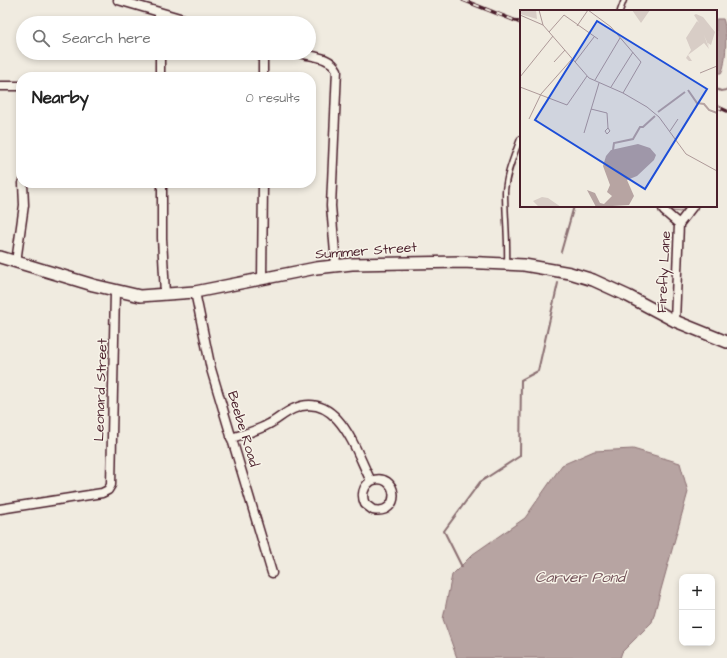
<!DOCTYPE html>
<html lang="en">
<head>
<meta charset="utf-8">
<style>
	:root { --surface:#fff; --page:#f2f2f2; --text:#222; --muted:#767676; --line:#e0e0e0 }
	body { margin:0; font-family:"Architects Daughter",sans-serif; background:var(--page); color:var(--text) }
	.controls { position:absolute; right:12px; bottom:12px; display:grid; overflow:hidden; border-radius:8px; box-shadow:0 2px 6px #0003 }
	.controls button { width:36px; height:36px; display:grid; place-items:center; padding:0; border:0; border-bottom:1px solid var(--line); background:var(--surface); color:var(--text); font:20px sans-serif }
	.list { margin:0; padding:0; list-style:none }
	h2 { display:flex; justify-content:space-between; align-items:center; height:52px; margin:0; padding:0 16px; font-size:17px }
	h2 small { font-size:13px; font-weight:400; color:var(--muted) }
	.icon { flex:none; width:22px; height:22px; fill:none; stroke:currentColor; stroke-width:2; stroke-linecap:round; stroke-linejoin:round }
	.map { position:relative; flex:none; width:727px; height:658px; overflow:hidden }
	.search { position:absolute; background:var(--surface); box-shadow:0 2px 6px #0003; left:16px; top:16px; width:300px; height:44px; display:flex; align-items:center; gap:10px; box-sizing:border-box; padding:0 14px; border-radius:22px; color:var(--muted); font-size:15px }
	.panel { position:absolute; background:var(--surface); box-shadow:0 2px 6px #0003; left:16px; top:72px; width:300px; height:116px; border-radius:16px }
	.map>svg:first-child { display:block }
	.green { fill:#d8cdc6; stroke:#917678 }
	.water { fill:#b7a4a2; stroke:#8b6f72 }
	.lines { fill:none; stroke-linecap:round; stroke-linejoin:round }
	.stream { stroke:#8b6f72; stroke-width:2 }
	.service-casing { stroke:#4a1f2b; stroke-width:7 }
	.minor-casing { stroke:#4a1f2b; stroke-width:11 }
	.secondary-casing { stroke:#4a1f2b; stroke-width:14 }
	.service { stroke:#f7f3e8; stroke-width:4 }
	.minor { stroke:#f7f3e8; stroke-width:8 }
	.secondary { stroke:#f7f3e8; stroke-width:11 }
	.rail-casing { stroke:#4a1f2b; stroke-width:3.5 }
	.rail { stroke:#f7f3e8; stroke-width:2; stroke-dasharray:6; stroke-linecap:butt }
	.labels { text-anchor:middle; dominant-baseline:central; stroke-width:3; stroke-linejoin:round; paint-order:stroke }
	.street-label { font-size:14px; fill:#4a1f2b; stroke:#f7f3e8 }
	.water-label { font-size:15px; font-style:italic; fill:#704e55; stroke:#f7f3e8 }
	.inset-river { fill:none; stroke:#b7a4a2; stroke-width:2 }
	.inset-road { fill:none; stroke:#ae9998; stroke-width:1 }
	.view { fill:#1d4ed8; fill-opacity:0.15; stroke:#1d4ed8; stroke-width:2 }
	.inset-edge { fill:none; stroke:#4a1f2b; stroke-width:2 }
</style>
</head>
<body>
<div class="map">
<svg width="727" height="658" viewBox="0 0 727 658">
	<rect width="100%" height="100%" fill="#f0ebe0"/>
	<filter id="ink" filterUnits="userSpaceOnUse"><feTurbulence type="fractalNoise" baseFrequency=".025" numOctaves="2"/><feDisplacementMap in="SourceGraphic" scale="8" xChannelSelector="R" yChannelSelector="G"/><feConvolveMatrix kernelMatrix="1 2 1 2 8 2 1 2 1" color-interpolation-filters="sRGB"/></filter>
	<g filter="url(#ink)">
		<path class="green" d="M668,206H688L680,212L672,211Z"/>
		<path class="water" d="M716,19H723C727,27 727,65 721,73H716Z
			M633,449L680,463L688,492L652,622L622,652L620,658H457L443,619L452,575L473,554L525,518L562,465L594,451Z"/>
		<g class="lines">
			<path class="stream" d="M716,89L721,91L727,90
				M561,252L574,206
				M462,567L444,531L480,482L520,456L521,380L538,371L558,283"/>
			<defs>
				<path id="service" d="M620,11L624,0
					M507,263C508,240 505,216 505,192C506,174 514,156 520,139"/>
				<path id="minor" d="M118,0L197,23
					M159,12V23
					M160,53V77
					M299,53C312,57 330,56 337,70L331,206L336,265
					M263,77V53
					M0,86H21
					M162,183V238L165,294
					M662,206L664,211L679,224L693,206
					M16,262L24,205L23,183
					M262,279L263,183
					M195,292L211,369L272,573
					M675,321L679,224
					M231,438C244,434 257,431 269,424C277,420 284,413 293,409C338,389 356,452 371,481C363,487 361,495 365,504L373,510C403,516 398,470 371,481
					M0,509L102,493L108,490L111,485L115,291"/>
				<path id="secondary" d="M0,257L93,285L140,296L195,292L316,268L352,264L462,262L524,265L570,273L593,280L628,296L675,321L727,342"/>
			</defs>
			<use href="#service" class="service-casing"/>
			<use href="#minor" class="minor-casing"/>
			<use href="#secondary" class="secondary-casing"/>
			<use href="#service" class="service"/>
			<use href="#minor" class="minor"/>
			<use href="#secondary" class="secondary"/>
			<defs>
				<path id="rail" d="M463,0L521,23
					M716,106L727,111"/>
			</defs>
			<use href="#rail" class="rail-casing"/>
			<use href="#rail" class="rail"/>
		</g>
	</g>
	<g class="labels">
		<g class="street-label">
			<text transform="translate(366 251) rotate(-4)">Summer Street</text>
			<text transform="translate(664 272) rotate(-87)">Firefly Lane</text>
			<text transform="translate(101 390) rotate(-88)">Leonard Street</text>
			<text transform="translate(243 429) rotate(73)">Beebe Road</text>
		</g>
		<g class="water-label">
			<text x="580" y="577">Carver Pond</text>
		</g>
	</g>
	<g transform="translate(520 10)">
		<rect width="197" height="197" fill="#f0ebe0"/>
		<path d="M0,0H16L17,9L0,4ZM112,0H130L121,13ZM176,4L183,7L195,22L191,35L188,33L189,37L184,25L189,39L184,33L168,45L172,51H169L166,48L171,40L166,28L177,11L179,13L174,5ZM22,187L28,188L41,197H19L13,191Z" fill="#d8cdc6"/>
		<path d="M118,134L130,138L136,145L134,150L117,166L107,170L114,186L109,195L76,197L67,180L75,183L80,193L84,194L92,186L87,182L90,175L83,156L86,146L91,140Z" fill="#b7a4a2"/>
		<path class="inset-river" d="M168,80L177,93L184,94L189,100L197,103M138,102L165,82M93,140L94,133L113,129L120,117H123L135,106"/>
		<path class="inset-road" d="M19,0L23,15L69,68L103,83L127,97L139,107L166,144L197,161M68,0L91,17L121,52L103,83M0,5L23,15M57,16L68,0M29,22L44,5L78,29M34,52L45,40M55,52L74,27M180,63L197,56M0,67L33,26M75,70L100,28M0,77L47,95L67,66M91,77L113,42M71,99L87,103L88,118L85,121L87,124L90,121L88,118M9,109L21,84L52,49M150,121L158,109M64,123L79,73"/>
		<path class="view" d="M77,11L187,79L125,179L15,110Z"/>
		<rect width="197" height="197" class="inset-edge"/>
	</g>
</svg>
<div class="controls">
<button>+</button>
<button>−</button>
</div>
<div class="search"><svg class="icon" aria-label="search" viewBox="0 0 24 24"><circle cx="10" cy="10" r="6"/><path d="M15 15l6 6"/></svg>Search here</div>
<section class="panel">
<h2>Nearby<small>0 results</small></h2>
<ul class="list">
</ul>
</section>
</div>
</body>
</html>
